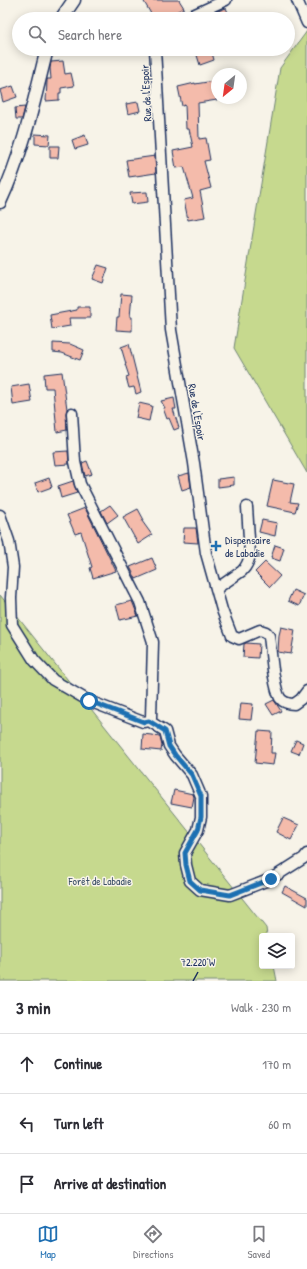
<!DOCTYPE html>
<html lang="en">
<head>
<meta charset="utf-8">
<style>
	:root { --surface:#fff; --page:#f2f2f3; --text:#2b2b33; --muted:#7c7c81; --line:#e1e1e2; --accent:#1f6fb2 }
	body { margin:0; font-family:"Patrick Hand",sans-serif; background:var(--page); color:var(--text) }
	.controls { position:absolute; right:12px; bottom:12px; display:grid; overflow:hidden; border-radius:4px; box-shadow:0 2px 10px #0003 }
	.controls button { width:36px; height:36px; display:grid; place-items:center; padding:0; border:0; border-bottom:1px solid var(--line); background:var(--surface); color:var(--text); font:20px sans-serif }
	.compass { position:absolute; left:211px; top:68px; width:36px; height:36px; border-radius:50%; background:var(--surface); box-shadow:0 2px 10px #0003; rotate:209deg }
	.stop { position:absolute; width:12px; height:12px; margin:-9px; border:3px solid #1f6fb2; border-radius:50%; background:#fff }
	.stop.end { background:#1f6fb2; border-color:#fff; box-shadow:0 1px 4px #0008 }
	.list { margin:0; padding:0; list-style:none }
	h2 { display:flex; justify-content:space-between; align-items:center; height:52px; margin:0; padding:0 16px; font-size:17px }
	h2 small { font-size:13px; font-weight:400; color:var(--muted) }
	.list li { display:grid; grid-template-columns:26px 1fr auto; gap:12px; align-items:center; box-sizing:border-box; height:60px; padding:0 16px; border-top:1px solid var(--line) }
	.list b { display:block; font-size:15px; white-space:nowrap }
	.list em { font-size:13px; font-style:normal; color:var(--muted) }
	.icon { flex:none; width:22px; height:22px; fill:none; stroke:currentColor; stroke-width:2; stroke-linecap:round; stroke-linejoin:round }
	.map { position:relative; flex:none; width:307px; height:981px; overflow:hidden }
	.search { position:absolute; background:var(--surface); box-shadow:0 2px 10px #0003; left:12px; right:12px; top:12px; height:44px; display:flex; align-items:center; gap:10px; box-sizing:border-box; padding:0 14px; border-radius:22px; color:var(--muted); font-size:15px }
	.sheet { height:232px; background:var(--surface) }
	nav { display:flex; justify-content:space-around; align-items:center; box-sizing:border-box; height:56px; border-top:1px solid var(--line); background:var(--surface); font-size:11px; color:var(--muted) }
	nav a { display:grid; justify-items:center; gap:2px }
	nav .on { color:var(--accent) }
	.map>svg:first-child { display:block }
	.green { fill:#c6d98e; stroke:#708476 }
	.building { fill:#f4bbab; stroke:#1b2f5e }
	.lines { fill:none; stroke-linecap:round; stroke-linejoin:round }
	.minor-casing { stroke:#1b2f5e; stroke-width:13 }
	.tertiary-casing { stroke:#1b2f5e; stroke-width:15 }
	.minor { stroke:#f7f3e8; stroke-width:10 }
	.tertiary { stroke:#f7f3e8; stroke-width:12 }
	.route { stroke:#1f6fb2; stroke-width:5 }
	.ticks { fill:none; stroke:#1b2f5e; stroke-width:1.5 }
	.poi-dot { fill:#1f6fb2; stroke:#f7f3e8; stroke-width:1.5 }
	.labels { text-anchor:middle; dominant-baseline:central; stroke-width:3; stroke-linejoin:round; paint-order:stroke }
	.street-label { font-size:11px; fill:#1b2f5e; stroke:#f7f3e8 }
	.poi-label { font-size:11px; fill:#1b2f5e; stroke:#f7f3e8; text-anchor:start }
	.park-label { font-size:11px; fill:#3d5168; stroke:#f7f3e8 }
	.ticks-label { font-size:10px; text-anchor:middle; fill:#1b2f5e; stroke:#f7f3e8; stroke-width:3; stroke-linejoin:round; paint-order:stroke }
</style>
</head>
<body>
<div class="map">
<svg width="307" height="981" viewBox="0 0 307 981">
	<rect width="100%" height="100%" fill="#f7f3e8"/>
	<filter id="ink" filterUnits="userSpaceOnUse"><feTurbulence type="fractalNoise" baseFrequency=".025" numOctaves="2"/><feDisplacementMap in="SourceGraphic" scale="8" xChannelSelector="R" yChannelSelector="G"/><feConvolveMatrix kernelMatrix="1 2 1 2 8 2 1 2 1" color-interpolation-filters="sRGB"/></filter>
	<g filter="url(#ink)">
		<path class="green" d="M307,31V473L234,348L280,68Z
			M0,595L266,928L267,936H262V966H274L277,981H0Z"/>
		<path class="building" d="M143,0H179L184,8L161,19H154Z
			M226,8L231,19H200L210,14Z
			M195,49H211L214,60L200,65Z
			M63,61L65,74L71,73L74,86L61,88V93H59V100L46,101L47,81V79H51L50,68L51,62Z
			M214,81L217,100L198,103L199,139L206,138L210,160L204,161L211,188L200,191L205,217L188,220L184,200L193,198L184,167L176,168L173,151L193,147L189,129H186L185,105L182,106L178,87L195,83V84Z
			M13,86L17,97L3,102L0,90Z
			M138,102L140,111L128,114L126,104Z
			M25,107L22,119H16L15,108Z
			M35,134L50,135L49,145L35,144Z
			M85,135L88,145L75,149L72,140Z
			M50,146H59L58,158H50Z
			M155,156L156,173L129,177L126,160Z
			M147,192L148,202L132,204L130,193Z
			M98,265L108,268L103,283L92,279Z
			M121,294L132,295L130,317H132V331L116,330L117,317H119Z
			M77,307H90V318H69L70,326L52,329L50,315L77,310Z
			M53,343L70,344L84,350L80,360L62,353L53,352Z
			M129,344L141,392L136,394L134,387L129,388L126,377L129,376L125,364H126L121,347Z
			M62,372L67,409L66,413L67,430L57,432L53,388H45L44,374Z
			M29,384L32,402L13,405L11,387Z
			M174,398L176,409H173L179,428L174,430L169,418L167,419L163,408H165L161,401Z
			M139,403L152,406L149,421L136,418Z
			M68,451L69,464L55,465L53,452Z
			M87,461L92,474L85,476L82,463Z
			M189,473L191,487L182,490L178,476Z
			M234,477V485L218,487V479Z
			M49,478L52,487L38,492L35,483Z
			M273,480L294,484L290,502L298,503L295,512L267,506Z
			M73,481L77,493L61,498L58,486Z
			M110,505L118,515L107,523L101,511Z
			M85,508L116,571L93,578L90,568L92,567L81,532L75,534L67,515Z
			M138,509L144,520L142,521L152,535L138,544L123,517Z
			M262,520L277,523L275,536L259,532Z
			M184,528H196L198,543L183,542Z
			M275,545L284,548L280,561L271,558Z
			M152,558L157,570L136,579L130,567Z
			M265,562L280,576L270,587L255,572Z
			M293,590L304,595L299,606L288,601Z
			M132,601L138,616L120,620L116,605Z
			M281,627L295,630L291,654L278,652L279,635Z
			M246,643L259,644L258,658L243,657L244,644Z
			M274,700L281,711L273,715L266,704Z
			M241,703L253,704L251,720L239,719Z
			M258,731L272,732L271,753H275L273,765L255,763Z
			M143,734L160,736L162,745L161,751L142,749Z
			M296,740L303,743L299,754L291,751Z
			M174,790L193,794L194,797L192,807L171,803Z
			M283,818L299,825L291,840L276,832Z
			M285,886L307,898V906L282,892Z"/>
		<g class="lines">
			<defs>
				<path id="minor" d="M297,0L307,23
					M184,19L226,0
					M155,49L171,330L194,463L206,553L222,610L232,636L239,639L260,630L266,632L269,636C271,650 273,686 280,698C283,702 289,704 294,704L301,699L307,691
					M0,515L9,541L13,567L11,598L12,625L34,660L53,680L89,701L143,722L149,721L151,718L153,642L140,602L80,484L75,462L72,413
					M216,589L242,571C247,566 249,561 250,554L247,507
					M149,721L165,731L169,746L175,755L192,775L201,796V817L198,830L185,853L186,865L190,881L200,890L230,895L271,879L304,858L307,854"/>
				<path id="tertiary" d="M61,19L74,0
					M0,202C23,153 34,101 47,49"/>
			</defs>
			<use href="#minor" class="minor-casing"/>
			<use href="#tertiary" class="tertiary-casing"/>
			<use href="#minor" class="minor"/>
			<use href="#tertiary" class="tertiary"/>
		</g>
	</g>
	<g class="lines" filter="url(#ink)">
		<path class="route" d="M89,701L144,722L149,721L165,731L169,746L175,755L192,775L201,796V817L198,830L185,853L186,865L190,881L200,890L230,895L271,879"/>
	</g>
	<path class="ticks" d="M193,981L198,972"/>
	<path class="poi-dot" d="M214 540h4v4h4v4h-4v4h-4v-4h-4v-4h4z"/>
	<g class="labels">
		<g class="street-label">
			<text transform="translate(146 93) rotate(-93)">Rue de l'Espoir</text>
			<text transform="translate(197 412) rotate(80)">Rue de l'Espoir</text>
		</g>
		<g class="poi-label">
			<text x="225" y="540">Dispensaire<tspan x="225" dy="13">de Labadie</tspan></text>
		</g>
		<g class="park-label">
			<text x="100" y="881">Forêt de Labadie</text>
		</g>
	</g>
	<g class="ticks-label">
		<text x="198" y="966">72.220°W</text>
	</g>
</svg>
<div class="controls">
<button><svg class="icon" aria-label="layers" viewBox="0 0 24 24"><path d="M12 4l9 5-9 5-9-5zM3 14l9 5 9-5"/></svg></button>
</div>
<svg class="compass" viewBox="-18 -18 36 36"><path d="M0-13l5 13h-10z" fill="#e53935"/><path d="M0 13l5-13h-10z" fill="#7c7c81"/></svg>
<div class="stop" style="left:89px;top:701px"></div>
<div class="stop end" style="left:271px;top:879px"></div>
<div class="search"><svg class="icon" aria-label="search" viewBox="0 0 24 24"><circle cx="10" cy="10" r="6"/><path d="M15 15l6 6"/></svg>Search here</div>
</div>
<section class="sheet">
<h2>3 min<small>Walk · 230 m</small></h2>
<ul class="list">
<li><svg class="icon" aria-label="ahead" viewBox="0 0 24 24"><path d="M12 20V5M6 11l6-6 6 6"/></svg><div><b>Continue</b></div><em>170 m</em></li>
<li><svg class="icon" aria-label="left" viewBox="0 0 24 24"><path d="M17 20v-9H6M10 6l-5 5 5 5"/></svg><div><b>Turn left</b></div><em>60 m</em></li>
<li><svg class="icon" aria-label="arrive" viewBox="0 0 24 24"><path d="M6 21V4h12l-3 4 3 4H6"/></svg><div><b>Arrive at destination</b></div></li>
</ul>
</section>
<nav>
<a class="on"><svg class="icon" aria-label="map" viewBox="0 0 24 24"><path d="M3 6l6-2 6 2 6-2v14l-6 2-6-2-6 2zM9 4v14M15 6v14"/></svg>Map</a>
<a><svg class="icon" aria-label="directions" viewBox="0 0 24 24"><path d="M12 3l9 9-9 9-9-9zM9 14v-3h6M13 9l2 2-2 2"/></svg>Directions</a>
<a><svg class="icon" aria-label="saved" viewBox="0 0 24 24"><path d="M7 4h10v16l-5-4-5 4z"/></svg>Saved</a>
</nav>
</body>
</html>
